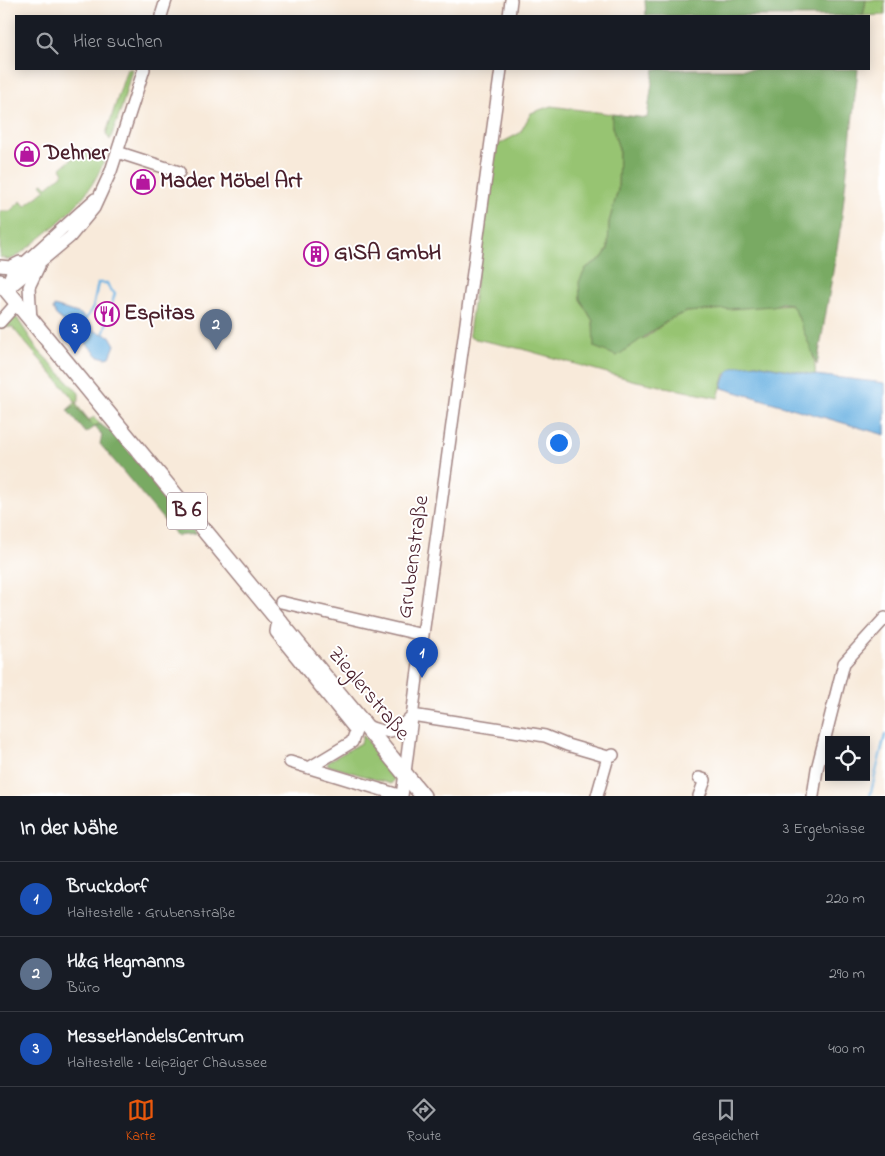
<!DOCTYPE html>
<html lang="de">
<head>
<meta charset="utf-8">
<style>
	:root { --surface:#171b24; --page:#242831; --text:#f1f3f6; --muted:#9ea1a6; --line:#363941; --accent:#ea580c }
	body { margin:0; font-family:"Indie Flower",sans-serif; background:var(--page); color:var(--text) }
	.controls { position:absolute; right:15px; bottom:15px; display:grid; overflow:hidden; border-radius:0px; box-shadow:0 2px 12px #0003 }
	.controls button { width:45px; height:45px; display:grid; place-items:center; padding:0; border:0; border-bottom:1px solid var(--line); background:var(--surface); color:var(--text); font:25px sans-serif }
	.you { position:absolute; left:558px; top:442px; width:18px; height:18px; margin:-12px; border:4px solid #fff; border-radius:50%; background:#1a73e8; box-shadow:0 0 0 8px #1a73e833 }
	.badge { display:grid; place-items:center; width:32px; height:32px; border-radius:50%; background:var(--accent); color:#fff; font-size:16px; font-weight:700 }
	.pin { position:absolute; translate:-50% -41px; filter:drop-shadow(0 1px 2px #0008) }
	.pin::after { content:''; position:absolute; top:26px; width:18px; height:15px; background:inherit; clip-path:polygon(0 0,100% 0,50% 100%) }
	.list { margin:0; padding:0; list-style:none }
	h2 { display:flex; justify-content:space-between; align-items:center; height:65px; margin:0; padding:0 20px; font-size:21px }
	h2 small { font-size:16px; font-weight:400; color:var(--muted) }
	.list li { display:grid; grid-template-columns:32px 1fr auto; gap:15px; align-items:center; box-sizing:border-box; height:75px; padding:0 20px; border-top:1px solid var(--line) }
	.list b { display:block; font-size:19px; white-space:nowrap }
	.list p { margin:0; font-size:16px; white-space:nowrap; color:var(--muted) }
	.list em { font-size:16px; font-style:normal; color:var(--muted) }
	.icon { flex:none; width:28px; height:28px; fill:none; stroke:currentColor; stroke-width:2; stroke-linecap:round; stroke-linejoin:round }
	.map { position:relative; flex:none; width:885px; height:796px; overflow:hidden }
	.search { position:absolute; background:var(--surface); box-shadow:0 2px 12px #0003; left:15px; right:15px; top:15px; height:55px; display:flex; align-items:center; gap:12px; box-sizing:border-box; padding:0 18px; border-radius:0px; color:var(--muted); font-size:19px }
	.sheet { height:290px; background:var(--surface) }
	nav { display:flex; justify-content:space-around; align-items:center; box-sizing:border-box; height:70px; border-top:1px solid var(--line); background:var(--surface); font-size:14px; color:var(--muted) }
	nav a { display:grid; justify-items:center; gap:2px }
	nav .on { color:var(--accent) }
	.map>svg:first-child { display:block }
	.green { fill:#97c472; stroke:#70724e }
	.forest { fill:#79aa64; stroke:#626448 }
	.water { fill:#6cb2e2; stroke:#5b6886 }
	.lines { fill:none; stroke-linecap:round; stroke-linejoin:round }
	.stream { stroke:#6cb2e2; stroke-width:2.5 }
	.minor-casing { stroke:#a18482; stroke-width:14 }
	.major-casing { stroke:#a18482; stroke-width:18 }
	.minor { stroke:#fff; stroke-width:11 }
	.major { stroke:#fff; stroke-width:15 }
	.labels { text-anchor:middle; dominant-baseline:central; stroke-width:4; stroke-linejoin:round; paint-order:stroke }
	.shield { fill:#fff; stroke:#80626b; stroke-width:1 }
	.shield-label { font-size:21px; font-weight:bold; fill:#4a1f2b }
	.poi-label { font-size:22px; font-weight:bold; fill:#4a1f2b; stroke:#fff; text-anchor:start }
	.street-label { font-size:22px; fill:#4a1f2b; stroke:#fff }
</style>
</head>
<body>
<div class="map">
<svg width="885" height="796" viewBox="0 0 885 796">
	<rect width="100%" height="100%" fill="#fff"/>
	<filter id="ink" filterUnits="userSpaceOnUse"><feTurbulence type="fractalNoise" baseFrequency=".02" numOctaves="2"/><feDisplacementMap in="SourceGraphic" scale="10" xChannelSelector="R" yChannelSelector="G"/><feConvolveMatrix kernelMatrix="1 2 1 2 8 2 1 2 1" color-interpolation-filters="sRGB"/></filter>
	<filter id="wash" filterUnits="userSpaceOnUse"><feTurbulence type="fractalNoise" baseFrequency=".0096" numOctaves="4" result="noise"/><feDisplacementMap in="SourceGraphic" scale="20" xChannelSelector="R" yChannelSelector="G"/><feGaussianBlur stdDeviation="1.12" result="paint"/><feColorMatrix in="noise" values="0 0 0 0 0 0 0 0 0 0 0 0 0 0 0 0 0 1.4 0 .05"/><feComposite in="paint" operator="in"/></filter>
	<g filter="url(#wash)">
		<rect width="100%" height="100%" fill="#f8eada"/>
		<path class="green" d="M866,0H885V15L863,16Z
			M127,69H132L121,110L110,140L106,134Z
			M551,106L612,114V127L619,149L618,190L609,222L608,249L602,258L586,268L580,299L593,321L595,347L645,338L670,319L686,312L791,304C801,318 818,358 815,375L756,364L725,374L718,398L632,380L522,349L471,338L469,334L494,150L499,144L520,133L531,113Z
			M88,149L102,156L104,161C87,204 51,229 16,257L9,260L0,257V211H10L21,201L25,206L46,190L41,184L43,183L47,187L64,173L61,168L83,150Z
			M10,318H17L38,350L79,393V400L76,404L89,420L94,417L100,424L94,426L75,406L67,410L76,402L12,327L0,328Z
			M363,735L392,771L394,780L391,784L327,765L329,761L361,743Z"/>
		<path class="forest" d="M645,0H866L863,16H646Z
			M654,69H858L841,225L817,365L796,312L791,304L782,303L773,306L686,312L670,319L617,356L594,347L593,321L580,299L579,282L586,268L602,258L608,249L609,222L618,190L619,149L612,127V114L647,118Z
			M75,406L94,426L100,424L116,436L196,534L177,536L100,444L102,435L95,427L86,433L67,410Z"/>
		<path class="water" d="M54,306L81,314L95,331L110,336L115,345L110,357L106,358L98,356L74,330L56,315L53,309Z
			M756,364L815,375L885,383V435L722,388C727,365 735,367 756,364Z"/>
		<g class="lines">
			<path class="stream" d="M85,320L93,308L98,283H107L110,290L115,293L104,332
				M870,796L885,735"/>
		</g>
	</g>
	<g filter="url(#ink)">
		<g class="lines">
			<defs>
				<path id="minor" d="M161,16L166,0
					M509,16L511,0
					M117,152L179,172
					M0,266L10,267L20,262
					M5,288L15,283L70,237L94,208L111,171L144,69
					M5,288L11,275L95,199
					M31,320L29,287L39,266
					M0,322L17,303
					M281,602L423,635
					M278,620L276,632L356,731L352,742L309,768
					M412,715L545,736L567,745L608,757L613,755
					M367,726C388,735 395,733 411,717
					M290,762L402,796
					M402,796L417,678L501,69
					M597,796L608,757
					M699,796L705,780L699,778
					M813,796L817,769L844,663L885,618"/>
				<path id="major" d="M0,282L423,796"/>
			</defs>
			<use href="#minor" class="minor-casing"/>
			<use href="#major" class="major-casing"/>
			<use href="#minor" class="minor"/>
			<use href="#major" class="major"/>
		</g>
	</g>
	<defs>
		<symbol id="shop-ring" viewBox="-11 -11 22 22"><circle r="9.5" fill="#fff" stroke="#b5179e" stroke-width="1.5"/><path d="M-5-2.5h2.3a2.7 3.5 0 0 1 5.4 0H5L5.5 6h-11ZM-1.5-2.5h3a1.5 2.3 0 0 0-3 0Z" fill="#b5179e"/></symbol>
		<symbol id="building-ring" viewBox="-11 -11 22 22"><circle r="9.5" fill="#fff" stroke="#b5179e" stroke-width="1.5"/><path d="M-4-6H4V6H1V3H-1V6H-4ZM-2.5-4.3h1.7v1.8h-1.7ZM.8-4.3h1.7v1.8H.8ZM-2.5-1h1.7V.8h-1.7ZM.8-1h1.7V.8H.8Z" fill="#b5179e"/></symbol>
		<symbol id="restaurant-ring" viewBox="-11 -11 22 22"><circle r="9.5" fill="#fff" stroke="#b5179e" stroke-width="1.5"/><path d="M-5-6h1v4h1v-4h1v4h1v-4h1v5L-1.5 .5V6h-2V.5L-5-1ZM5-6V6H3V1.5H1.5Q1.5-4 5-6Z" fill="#b5179e"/></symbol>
	</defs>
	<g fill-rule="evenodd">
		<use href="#shop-ring" x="13" y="140" width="28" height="28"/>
		<use href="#shop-ring" x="129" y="168" width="28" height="28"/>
		<use href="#building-ring" x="302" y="240" width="28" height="28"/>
		<use href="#restaurant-ring" x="93" y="300" width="28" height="28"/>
	</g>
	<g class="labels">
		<rect class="shield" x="167" y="492.5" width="40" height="37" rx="4"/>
		<g class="shield-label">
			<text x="187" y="511">B 6</text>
		</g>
		<g class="poi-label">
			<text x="44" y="154">Dehner</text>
			<text x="160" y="182">Mader Möbel Art</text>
			<text x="334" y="254">GISA GmbH</text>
			<text x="124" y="314">Espitas</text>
		</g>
		<g class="street-label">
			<text transform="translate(414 557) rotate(-82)">Grubenstraße</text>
			<text transform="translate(368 694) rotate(50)">Zieglerstraße</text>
		</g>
	</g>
</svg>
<div class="controls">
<button><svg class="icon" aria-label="locate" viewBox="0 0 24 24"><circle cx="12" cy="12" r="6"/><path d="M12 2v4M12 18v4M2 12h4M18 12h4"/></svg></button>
</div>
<div class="you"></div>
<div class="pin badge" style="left:422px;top:678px;background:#1a4fb4">1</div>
<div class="pin badge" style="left:216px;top:350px;background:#5c6f8a">2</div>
<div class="pin badge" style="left:75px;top:354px;background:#1a4fb4">3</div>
<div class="search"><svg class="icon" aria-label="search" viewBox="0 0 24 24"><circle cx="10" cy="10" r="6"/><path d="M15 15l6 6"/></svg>Hier suchen</div>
</div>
<section class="sheet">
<h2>In der Nähe<small>3 Ergebnisse</small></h2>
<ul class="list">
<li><span class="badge" style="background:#1a4fb4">1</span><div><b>Bruckdorf</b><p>Haltestelle · Grubenstraße</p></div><em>220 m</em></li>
<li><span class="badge" style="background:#5c6f8a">2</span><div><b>H&amp;G Hegmanns</b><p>Büro</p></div><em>290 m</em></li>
<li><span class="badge" style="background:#1a4fb4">3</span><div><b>MesseHandelsCentrum</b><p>Haltestelle · Leipziger Chaussee</p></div><em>400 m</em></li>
</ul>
</section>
<nav>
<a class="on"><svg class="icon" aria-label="map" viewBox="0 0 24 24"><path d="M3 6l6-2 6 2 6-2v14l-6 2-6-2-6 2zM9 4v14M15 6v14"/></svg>Karte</a>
<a><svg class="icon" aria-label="directions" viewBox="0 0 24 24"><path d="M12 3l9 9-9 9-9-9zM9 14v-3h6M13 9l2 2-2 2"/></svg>Route</a>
<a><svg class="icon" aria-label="saved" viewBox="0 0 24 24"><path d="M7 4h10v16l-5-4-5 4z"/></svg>Gespeichert</a>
</nav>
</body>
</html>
